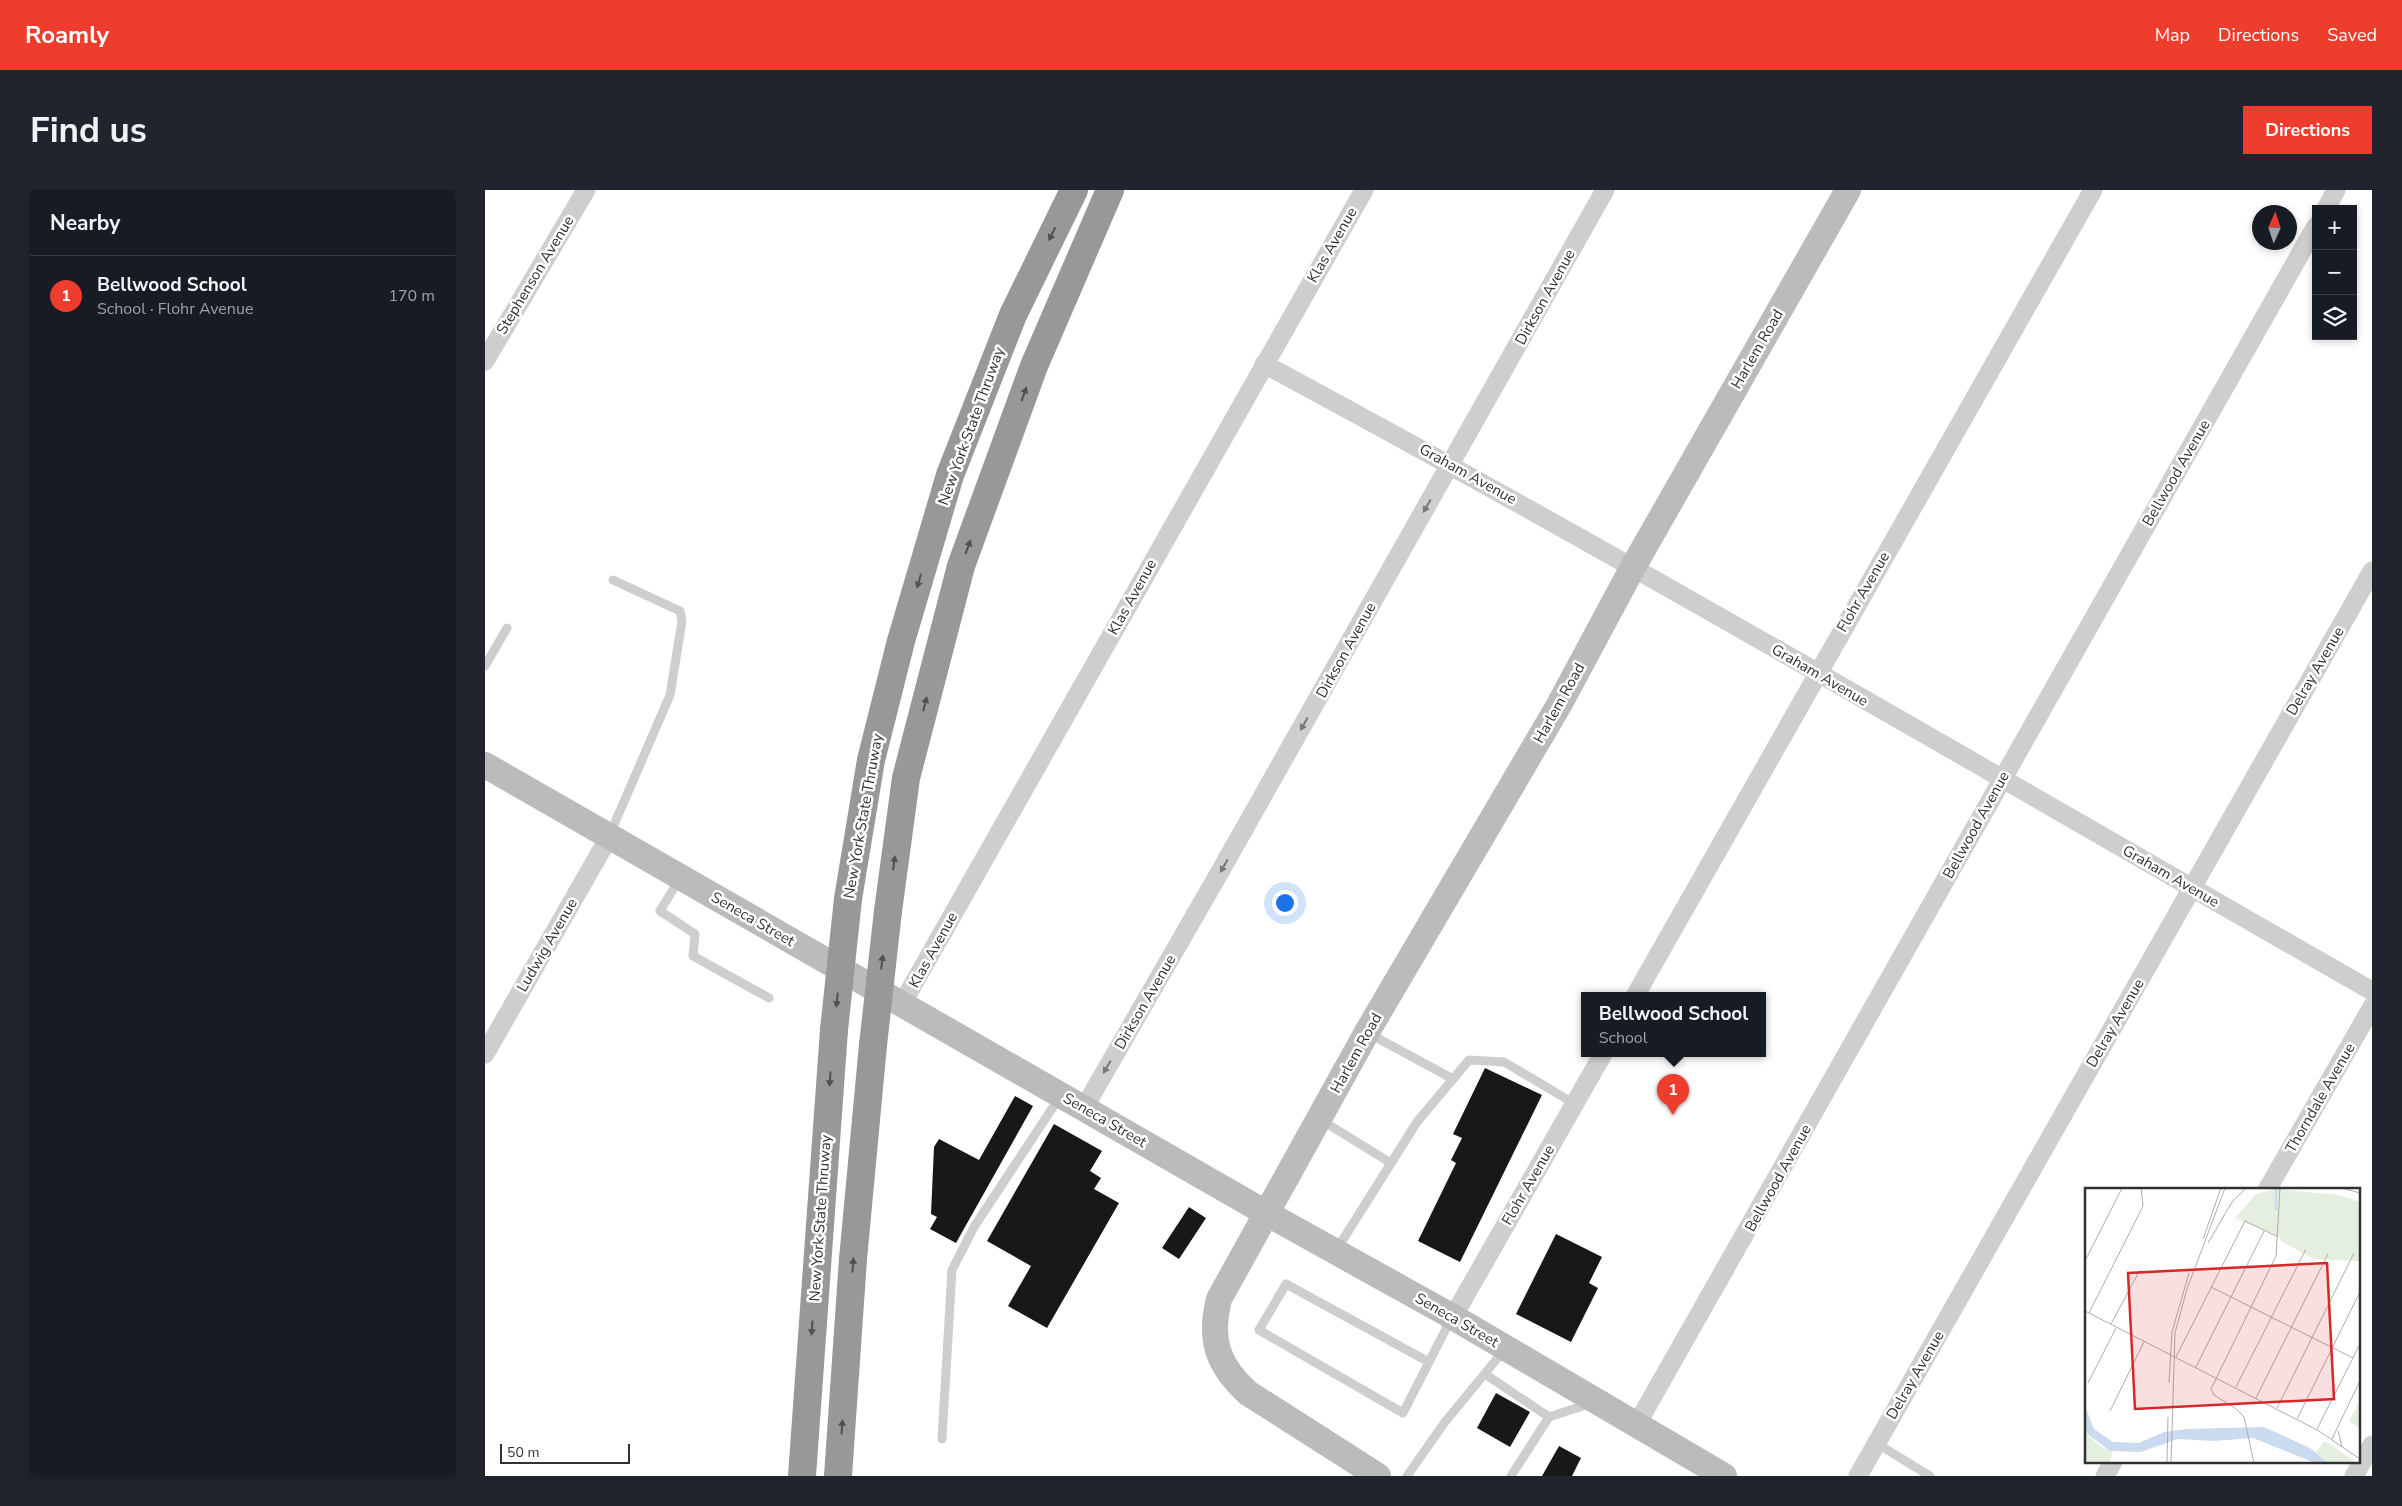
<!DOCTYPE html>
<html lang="en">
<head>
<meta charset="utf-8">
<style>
	:root { --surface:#171b24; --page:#20242c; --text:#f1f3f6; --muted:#9ea1a6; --line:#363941; --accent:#ef3d2d }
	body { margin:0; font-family:"Nunito Sans",sans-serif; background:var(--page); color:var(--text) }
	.controls { position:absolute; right:15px; top:15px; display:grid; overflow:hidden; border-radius:0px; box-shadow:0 2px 8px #0003 }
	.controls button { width:45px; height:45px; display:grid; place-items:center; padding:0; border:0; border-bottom:1px solid var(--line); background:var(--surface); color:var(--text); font:25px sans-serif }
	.compass { position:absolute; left:1767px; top:15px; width:45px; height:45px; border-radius:50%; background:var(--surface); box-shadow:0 2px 8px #0003; rotate:3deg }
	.scale { position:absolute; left:15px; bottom:12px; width:130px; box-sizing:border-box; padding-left:5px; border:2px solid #313131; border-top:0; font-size:14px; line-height:18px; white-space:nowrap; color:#313131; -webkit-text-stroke:4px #fff; paint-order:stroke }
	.you { position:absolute; left:799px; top:712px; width:18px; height:18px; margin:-12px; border:4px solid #fff; border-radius:50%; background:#1a73e8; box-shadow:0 0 0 8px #1a73e833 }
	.badge { display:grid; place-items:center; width:32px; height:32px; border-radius:50%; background:var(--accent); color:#fff; font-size:16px; font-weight:700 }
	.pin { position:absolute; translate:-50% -41px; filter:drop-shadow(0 1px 2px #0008) }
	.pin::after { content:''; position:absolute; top:26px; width:18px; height:15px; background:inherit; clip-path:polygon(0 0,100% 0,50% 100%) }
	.popup { position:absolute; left:1096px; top:802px; width:185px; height:65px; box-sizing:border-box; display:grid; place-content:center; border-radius:0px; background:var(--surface); filter:drop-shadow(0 1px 4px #0005); font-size:16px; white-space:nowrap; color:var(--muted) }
	.popup b { font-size:19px; color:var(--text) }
	.popup::after { content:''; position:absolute; left:50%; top:100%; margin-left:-10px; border:10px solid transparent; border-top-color:var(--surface) }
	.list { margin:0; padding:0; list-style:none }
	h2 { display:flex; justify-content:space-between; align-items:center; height:65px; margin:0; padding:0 20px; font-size:21px }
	h2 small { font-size:16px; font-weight:400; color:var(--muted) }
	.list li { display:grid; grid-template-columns:32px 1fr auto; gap:15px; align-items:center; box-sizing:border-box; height:80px; padding:0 20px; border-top:1px solid var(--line) }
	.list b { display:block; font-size:19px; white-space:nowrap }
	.list p { margin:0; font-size:16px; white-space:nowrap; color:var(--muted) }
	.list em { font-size:16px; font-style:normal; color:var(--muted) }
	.icon { flex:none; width:28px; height:28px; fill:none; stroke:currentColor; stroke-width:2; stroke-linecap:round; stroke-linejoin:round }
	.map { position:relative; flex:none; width:1887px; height:1286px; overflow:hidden; border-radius:0px }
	header { display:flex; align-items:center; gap:30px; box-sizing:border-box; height:70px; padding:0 25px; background:var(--accent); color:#fff }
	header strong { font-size:24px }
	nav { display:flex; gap:28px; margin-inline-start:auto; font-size:18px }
	.intro { display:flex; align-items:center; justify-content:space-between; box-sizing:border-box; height:120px; padding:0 30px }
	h1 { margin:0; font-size:35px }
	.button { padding:12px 22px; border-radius:0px; background:var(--accent); color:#fff; font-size:18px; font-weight:700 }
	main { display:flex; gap:30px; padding:0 30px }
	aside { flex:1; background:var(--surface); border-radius:0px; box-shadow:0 2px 8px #0003 }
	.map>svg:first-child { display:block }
	.building { fill:#181818 }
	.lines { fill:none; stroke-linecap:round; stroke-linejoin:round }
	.lane { stroke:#cecece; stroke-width:9 }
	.street { stroke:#cecece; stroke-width:19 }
	.secondary { stroke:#bbb; stroke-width:26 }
	.highway { stroke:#989898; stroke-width:28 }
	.highway-bridge { stroke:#989898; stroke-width:28 }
	.oneway { fill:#505050 }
	.oneway2 { fill:#787878 }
	.labels { text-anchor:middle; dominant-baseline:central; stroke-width:5; stroke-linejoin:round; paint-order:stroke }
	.street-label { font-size:15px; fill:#313131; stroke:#fff }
	.inset-river { fill:none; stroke:#cbdbef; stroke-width:2.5 }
	.inset-road { fill:none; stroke:#adadad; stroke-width:1 }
	.view { fill:#d62828; fill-opacity:0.15; stroke:#d62828; stroke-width:2.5 }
	.inset-edge { fill:none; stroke:#313131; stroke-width:2.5 }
</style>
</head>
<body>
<header>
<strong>Roamly</strong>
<nav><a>Map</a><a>Directions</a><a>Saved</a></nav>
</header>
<div class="intro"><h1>Find us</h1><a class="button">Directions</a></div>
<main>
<aside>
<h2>Nearby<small></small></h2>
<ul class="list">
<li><span class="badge">1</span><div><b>Bellwood School</b><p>School · Flohr Avenue</p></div><em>170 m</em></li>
</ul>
</aside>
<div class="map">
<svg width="1887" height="1286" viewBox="0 0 1887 1286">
	<rect width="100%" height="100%" fill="#fff"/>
	<path class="building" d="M1000,878L1057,905L975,1072L933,1051L971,973L966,970L977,948L968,944Z
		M530,906L548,916L471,1053L445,1039L452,1027L446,1024L449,957L454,949L494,970Z
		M569,934L617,961L605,981L616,988L609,999L634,1013L562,1138L523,1116L546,1076L502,1051Z
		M704,1017L721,1028L694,1069L677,1058Z
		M1071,1044L1117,1067L1104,1093L1113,1098L1086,1152L1031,1124Z
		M1011,1203L1045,1222L1025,1257L992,1238Z
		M1074,1256L1096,1268L1087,1286H1057Z"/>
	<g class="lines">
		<path class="lane" d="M0,476L22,438
			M125,644L185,505L197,431L195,421L128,390
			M195,688L175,721L210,744L208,766L284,808
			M885,844L968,889
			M836,930L906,973
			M852,1059L932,932L984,870L1019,872L1090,914
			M944,1172L801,1094L774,1140L918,1223L966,1129
			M1000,1184L1064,1227L1107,1213
			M457,1249L467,1080L489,1037L574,908
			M1391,1253L1445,1286
			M922,1286L960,1232L1020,1159
			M1026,1286L1064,1227"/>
		<path class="street" d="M1841,19L1851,0
			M0,171L101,0
			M779,174C1153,375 1519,591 1887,801
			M1150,806L1608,0
			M417,814L879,0
			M0,864L124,647
			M599,918L732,687L1120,0
			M1782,1000L1887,817
			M968,1127L1118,864
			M1152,1234L1831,36
			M1373,1286L1887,381
			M1620,1286L1628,1272
			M1869,1286L1887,1255"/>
		<path class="secondary" d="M0,575L781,1023L968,1127L1239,1286
			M893,1286L763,1203C732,1175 724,1149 734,1109L882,842L1074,515L1148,377L1363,0"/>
		<path class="highway" d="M363,709L386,570L416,451L465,285L528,125L589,0
			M403,721L421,588L476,376L549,176L625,0
			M317,1286L349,840
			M353,1286L368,1069L388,855"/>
		<path class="highway-bridge" d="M349,840L363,709
			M388,855L403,721"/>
	</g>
	<defs><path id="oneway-solid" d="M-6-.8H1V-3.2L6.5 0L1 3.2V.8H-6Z" transform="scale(1.25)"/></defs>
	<g class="oneway">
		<use href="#oneway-solid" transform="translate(567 44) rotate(116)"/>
		<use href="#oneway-solid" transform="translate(539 204) rotate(-70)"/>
		<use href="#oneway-solid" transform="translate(483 357) rotate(-70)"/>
		<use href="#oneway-solid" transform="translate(434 391) rotate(106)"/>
		<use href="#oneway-solid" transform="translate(440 514) rotate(-76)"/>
		<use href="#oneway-solid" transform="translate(409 673) rotate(-82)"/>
		<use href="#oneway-solid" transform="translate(397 772) rotate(-83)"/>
		<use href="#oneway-solid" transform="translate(352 810) rotate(96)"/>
		<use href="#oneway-solid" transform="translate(345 889) rotate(94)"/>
		<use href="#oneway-solid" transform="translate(368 1075) rotate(-86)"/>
		<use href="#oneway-solid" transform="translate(327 1138) rotate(94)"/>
		<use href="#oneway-solid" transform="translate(357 1237) rotate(-86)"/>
	</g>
	<g class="oneway2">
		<use href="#oneway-solid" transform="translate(942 316) rotate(119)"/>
		<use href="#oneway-solid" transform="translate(819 534) rotate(119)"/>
		<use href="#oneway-solid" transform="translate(739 676) rotate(119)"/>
		<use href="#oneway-solid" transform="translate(622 877) rotate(120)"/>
	</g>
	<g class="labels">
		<g class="street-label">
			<text transform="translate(847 55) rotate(-60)">Klas Avenue</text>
			<text transform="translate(50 85) rotate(-59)">Stephenson Avenue</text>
			<text transform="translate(1060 107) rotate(-61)">Dirkson Avenue</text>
			<text transform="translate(1272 159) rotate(-60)">Harlem Road</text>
			<text transform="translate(486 236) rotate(-70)">New York State Thruway</text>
			<text transform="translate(1691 283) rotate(-60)">Bellwood Avenue</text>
			<text transform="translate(983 284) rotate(29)">Graham Avenue</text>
			<text transform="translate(1378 402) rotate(-60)">Flohr Avenue</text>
			<text transform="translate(647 407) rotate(-61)">Klas Avenue</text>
			<text transform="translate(861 460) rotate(-61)">Dirkson Avenue</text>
			<text transform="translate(1830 481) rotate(-60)">Delray Avenue</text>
			<text transform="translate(1335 485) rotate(30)">Graham Avenue</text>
			<text transform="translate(1074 513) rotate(-61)">Harlem Road</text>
			<text transform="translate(378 626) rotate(-80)">New York State Thruway</text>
			<text transform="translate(1491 635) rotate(-61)">Bellwood Avenue</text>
			<text transform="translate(1686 686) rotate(30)">Graham Avenue</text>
			<text transform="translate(268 729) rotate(30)">Seneca Street</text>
			<text transform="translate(62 755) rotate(-60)">Ludwig Avenue</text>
			<text transform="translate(448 760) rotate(-61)">Klas Avenue</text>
			<text transform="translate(660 812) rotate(-60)">Dirkson Avenue</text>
			<text transform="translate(1630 833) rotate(-60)">Delray Avenue</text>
			<text transform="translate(871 863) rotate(-61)">Harlem Road</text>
			<text transform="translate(1835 908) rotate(-60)">Thorndale Avenue</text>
			<text transform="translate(620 930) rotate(30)">Seneca Street</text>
			<text transform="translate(1293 988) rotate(-61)">Bellwood Avenue</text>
			<text transform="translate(1043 995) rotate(-60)">Flohr Avenue</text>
			<text transform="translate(335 1028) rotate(-86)">New York State Thruway</text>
			<text transform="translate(972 1130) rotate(30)">Seneca Street</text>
			<text transform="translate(1430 1185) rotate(-60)">Delray Avenue</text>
		</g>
	</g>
	<g transform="translate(1600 998)">
		<rect width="275" height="275" fill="#fff"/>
		<path d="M190,1L254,7L275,14V73L229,71L196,53L195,49L150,30L171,6ZM275,212V240L264,234ZM0,244L16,259L28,264L24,275H0ZM240,253L270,273L244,275L231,264Z" fill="#e5efdf"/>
		<path d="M0,218L9,241L28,254L54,255L79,244L102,241L179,239L225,260L244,275H230L168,250L128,253L93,251L56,264L25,263L0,244Z" fill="#cbdbef"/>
		<path class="inset-river" d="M191,0V22"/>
		<path class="inset-road" d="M257,0L275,5M118,51L136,0M123,55L147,14L161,0M0,73L37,0M126,99L268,170M0,123L234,243L275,271M4,125L58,18L56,0M26,136L55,82M91,169L160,33L193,49M111,179L179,43M3,195L31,140M84,195L87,144L104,85M151,199L221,61M171,210L243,66M192,220L269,65M25,223L59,154M212,231L275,104M232,241L275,156M253,243L257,259M247,251L275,193M82,275L83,229M86,275L90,145L102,101L140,0M169,275L159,229L150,220L129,207L126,201L191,68L195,0"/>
		<path class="view" d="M242,75L249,211L50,221L43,85Z"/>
		<rect width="275" height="275" class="inset-edge"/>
	</g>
</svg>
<div class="controls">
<button>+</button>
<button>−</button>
<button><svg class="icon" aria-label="layers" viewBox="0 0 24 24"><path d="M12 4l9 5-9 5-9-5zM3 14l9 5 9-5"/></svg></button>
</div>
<svg class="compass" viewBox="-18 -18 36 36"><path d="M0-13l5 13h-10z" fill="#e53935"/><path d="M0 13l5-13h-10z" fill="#9ea1a6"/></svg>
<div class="scale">50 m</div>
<div class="you"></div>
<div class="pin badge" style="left:1188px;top:925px">1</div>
<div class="popup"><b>Bellwood School</b>School</div>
</div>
</main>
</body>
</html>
